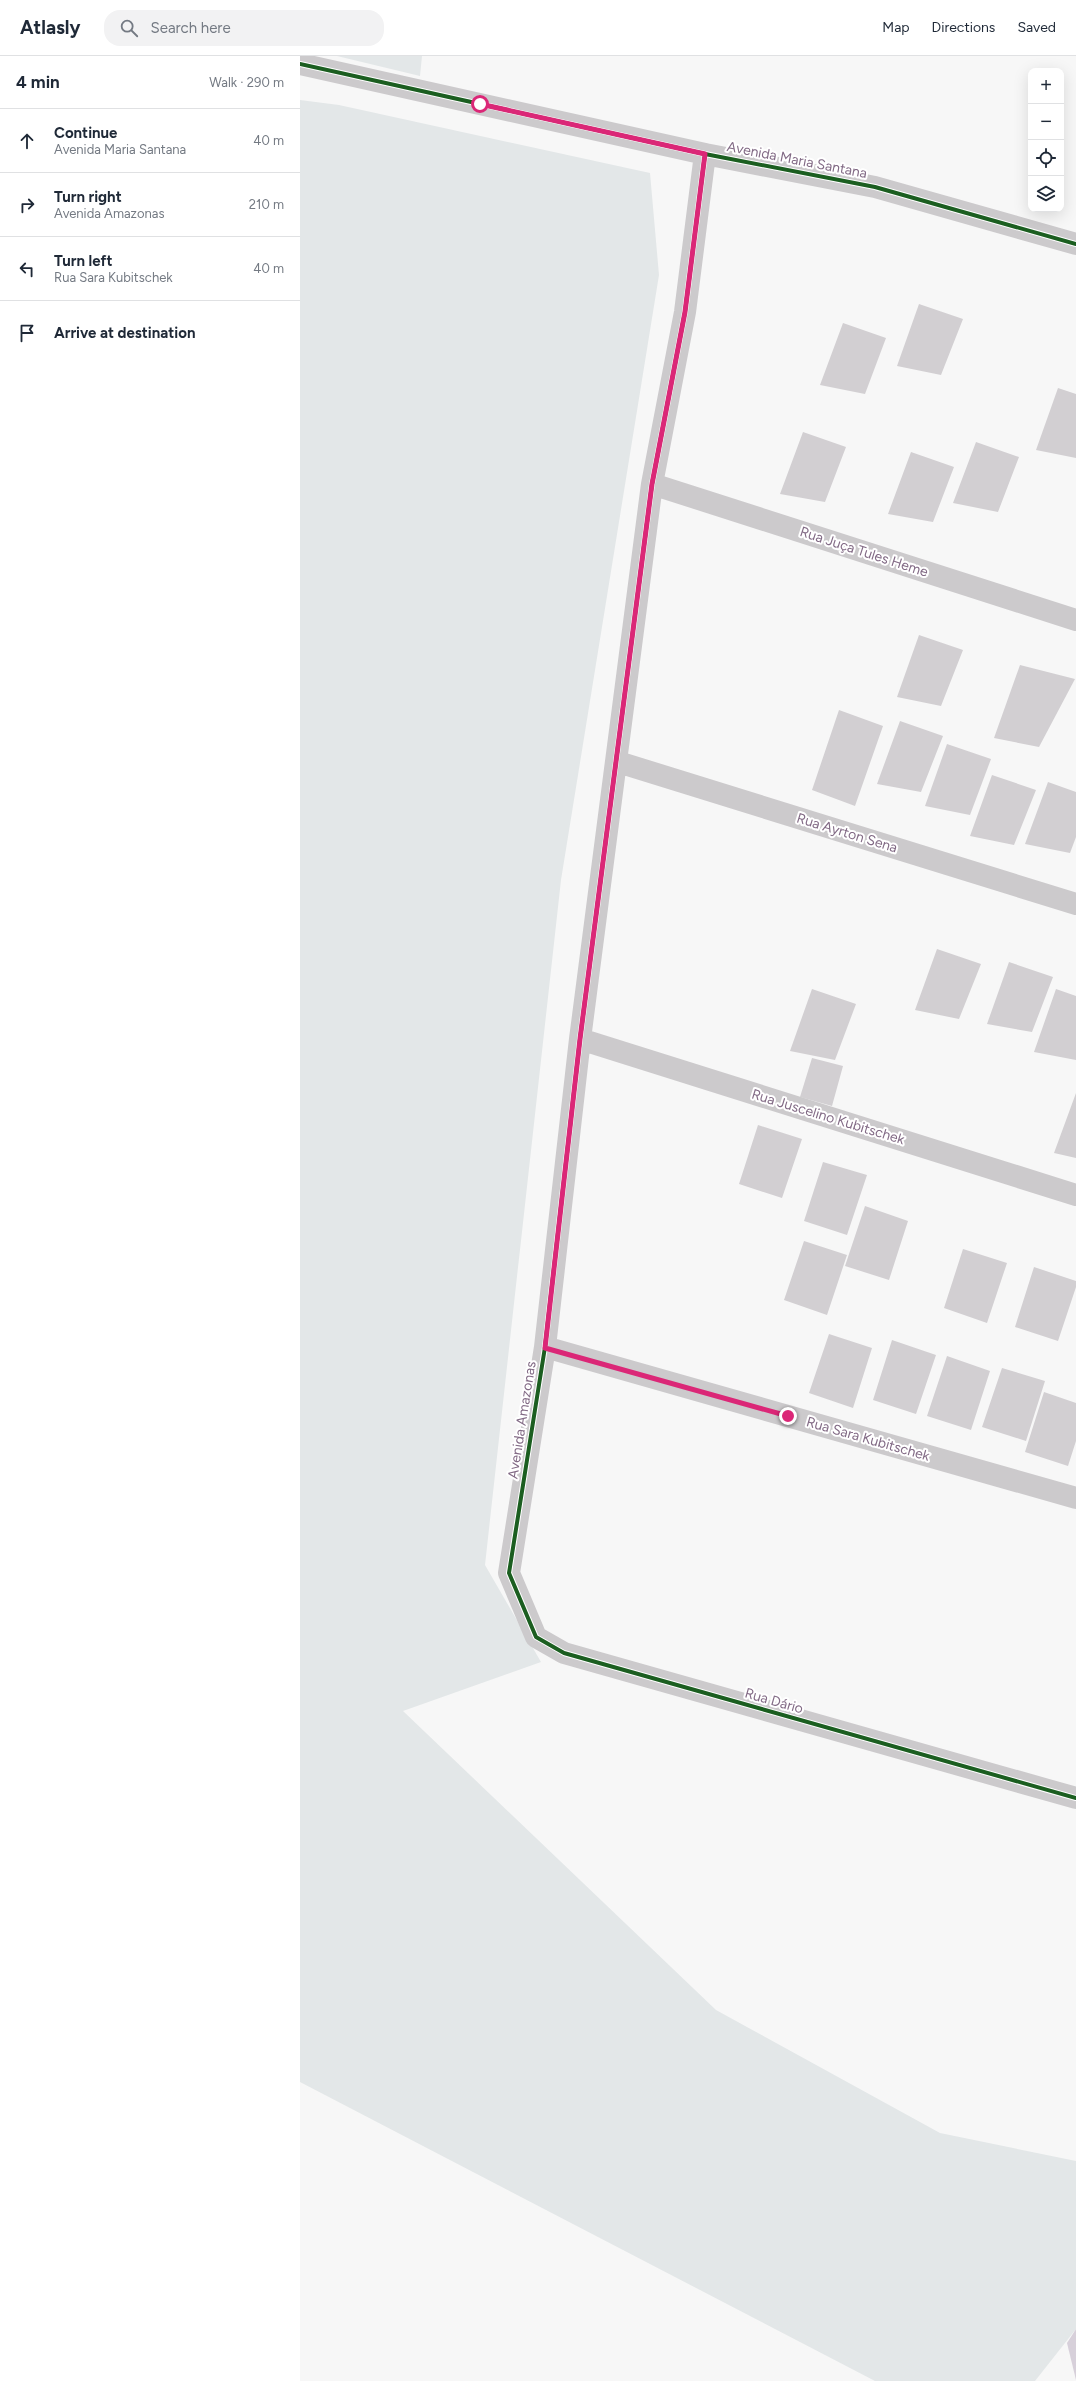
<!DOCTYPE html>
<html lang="en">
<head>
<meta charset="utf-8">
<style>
	:root { --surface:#fff; --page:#f2f2f3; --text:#1f2937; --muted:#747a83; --line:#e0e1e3 }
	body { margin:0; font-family:Figtree,sans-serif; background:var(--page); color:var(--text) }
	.controls { position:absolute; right:12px; top:12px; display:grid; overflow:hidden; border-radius:8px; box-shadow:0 4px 16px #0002 }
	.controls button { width:36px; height:36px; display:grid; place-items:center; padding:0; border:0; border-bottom:1px solid var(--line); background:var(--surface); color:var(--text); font:20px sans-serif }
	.stop { position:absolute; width:12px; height:12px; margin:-9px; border:3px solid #db2777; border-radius:50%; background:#fff }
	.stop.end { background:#db2777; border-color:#fff; box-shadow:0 1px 4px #0008 }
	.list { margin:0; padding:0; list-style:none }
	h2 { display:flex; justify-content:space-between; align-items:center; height:52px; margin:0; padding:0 16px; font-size:17px }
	h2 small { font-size:13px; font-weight:400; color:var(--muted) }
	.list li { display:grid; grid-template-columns:26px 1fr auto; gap:12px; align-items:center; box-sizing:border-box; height:64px; padding:0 16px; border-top:1px solid var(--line) }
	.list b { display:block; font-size:15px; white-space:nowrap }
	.list p { margin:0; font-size:13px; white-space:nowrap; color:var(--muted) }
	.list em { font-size:13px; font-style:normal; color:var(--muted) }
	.icon { flex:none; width:22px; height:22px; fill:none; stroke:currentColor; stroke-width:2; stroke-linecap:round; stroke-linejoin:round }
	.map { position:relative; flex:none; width:776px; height:2325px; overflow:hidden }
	header { display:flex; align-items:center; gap:24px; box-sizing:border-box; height:56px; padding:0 20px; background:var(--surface); border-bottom:1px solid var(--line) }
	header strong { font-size:19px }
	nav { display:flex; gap:22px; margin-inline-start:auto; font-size:14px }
	.search { width:280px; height:36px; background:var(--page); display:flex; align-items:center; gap:10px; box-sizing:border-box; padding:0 14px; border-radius:16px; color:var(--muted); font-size:15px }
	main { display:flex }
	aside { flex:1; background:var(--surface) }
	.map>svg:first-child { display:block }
	.green { fill:#e3e7e8 }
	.water { fill:#d7d0da }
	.building { fill:#d2cfd2 }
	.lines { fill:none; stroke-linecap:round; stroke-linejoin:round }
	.minor { stroke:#cccacc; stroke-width:22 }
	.cycleway-casing { stroke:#fff; stroke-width:6 }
	.cycleway { stroke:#1b5e20; stroke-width:4 }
	.route { stroke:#db2777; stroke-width:5 }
	.labels { text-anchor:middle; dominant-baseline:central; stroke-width:4; stroke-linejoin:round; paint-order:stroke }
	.street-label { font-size:14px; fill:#826a85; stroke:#fff }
</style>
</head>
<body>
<header>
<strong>Atlasly</strong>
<div class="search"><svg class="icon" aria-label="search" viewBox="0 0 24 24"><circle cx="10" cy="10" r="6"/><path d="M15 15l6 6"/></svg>Search here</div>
<nav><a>Map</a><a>Directions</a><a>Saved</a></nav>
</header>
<main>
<aside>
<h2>4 min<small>Walk · 290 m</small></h2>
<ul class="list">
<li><svg class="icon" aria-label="ahead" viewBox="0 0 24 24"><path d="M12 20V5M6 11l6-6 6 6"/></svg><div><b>Continue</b><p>Avenida Maria Santana</p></div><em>40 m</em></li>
<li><svg class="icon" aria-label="right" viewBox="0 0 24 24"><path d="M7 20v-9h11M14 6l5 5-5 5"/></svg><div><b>Turn right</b><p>Avenida Amazonas</p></div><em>210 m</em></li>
<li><svg class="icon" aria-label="left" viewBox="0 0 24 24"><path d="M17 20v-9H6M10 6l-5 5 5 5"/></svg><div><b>Turn left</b><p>Rua Sara Kubitschek</p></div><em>40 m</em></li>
<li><svg class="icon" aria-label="arrive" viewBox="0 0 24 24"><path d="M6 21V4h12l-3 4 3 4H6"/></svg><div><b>Arrive at destination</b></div></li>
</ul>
</aside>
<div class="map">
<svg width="776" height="2325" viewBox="0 0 776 2325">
	<rect width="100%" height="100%" fill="#f7f7f7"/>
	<path class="green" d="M37,0H122L120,20Z
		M0,44L39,49L350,117L359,219L261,824L185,1509L241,1606L103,1655L416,1954L640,2077L776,2105V2273L735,2325H575L0,2026Z"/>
	<path class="water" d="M776,2273V2324L767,2287Z"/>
	<path class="building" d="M619,248L663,263L641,319L597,310Z
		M543,267L586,282L565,338L520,329Z
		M758,332L776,338V402L736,394Z
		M503,376L546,391L525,446L480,438Z
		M676,386L719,401L698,456L653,447Z
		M611,396L654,411L633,466L588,458Z
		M619,579L663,594L641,650L597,641Z
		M720,609L775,623L739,691L694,682Z
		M539,654L583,670L555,750L512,734Z
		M600,665L643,680L621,736L577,728Z
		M647,688L691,703L670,759L625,750Z
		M692,719L736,734L714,789L670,780Z
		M748,726L776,736V781L770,797L725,788Z
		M637,893L681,908L659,963L615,954Z
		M709,906L753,921L732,976L687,968Z
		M512,933L556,948L535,1004L490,995Z
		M756,933L776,940V1004L734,996Z
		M512,1002L543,1010L532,1050L500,1041Z
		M776,1037V1102L754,1097Z
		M458,1069L502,1083L482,1142L439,1128Z
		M523,1106L567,1119L547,1179L504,1165Z
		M565,1150L608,1165L589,1224L545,1210Z
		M504,1185L547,1199L527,1259L484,1244Z
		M663,1193L707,1207L687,1267L644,1252Z
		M734,1211L776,1225V1231L758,1285L715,1271Z
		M529,1278L572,1292L553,1352L509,1337Z
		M592,1284L636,1299L616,1358L573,1344Z
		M647,1300L690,1315L671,1374L627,1360Z
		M702,1312L745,1325L726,1385L682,1371Z
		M744,1336L776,1347V1385L768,1410L725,1396Z"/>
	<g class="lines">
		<path class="minor" d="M0,8L405,98L575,131L776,188
			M405,98L385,256L352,428L280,983L245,1291L209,1517L236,1581L264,1597L776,1742
			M352,428L776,564
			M318,706L776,848
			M280,983L776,1139
			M245,1291L776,1442"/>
		<defs>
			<path id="cycleway" d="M0,8L405,98L575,131L776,188
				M405,98L385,256L352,428L280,983L245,1291L209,1517L236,1581L264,1597L776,1742"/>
		</defs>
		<use href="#cycleway" class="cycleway-casing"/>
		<use href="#cycleway" class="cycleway"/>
	</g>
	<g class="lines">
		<path class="route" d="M180,48L405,98L385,256L352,428L280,983L245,1292L488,1360"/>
	</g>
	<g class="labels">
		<g class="street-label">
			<text transform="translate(497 104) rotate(11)">Avenida Maria Santana</text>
			<text transform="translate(564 496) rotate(18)">Rua Juça Tules Heme</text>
			<text transform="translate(547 777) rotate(17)">Rua Ayrton Sena</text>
			<text transform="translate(528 1061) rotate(17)">Rua Juscelino Kubitschek</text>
			<text transform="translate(222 1364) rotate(-81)">Avenida Amazonas</text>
			<text transform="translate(568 1383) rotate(16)">Rua Sara Kubitschek</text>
			<text transform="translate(474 1645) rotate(16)">Rua Dário</text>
		</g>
	</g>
</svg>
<div class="controls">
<button>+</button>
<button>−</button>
<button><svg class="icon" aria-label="locate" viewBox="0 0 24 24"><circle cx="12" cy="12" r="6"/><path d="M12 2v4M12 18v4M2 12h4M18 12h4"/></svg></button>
<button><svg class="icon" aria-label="layers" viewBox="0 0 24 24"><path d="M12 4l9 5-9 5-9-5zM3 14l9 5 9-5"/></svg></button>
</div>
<div class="stop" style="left:180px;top:48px"></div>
<div class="stop end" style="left:488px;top:1360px"></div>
</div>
</main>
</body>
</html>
